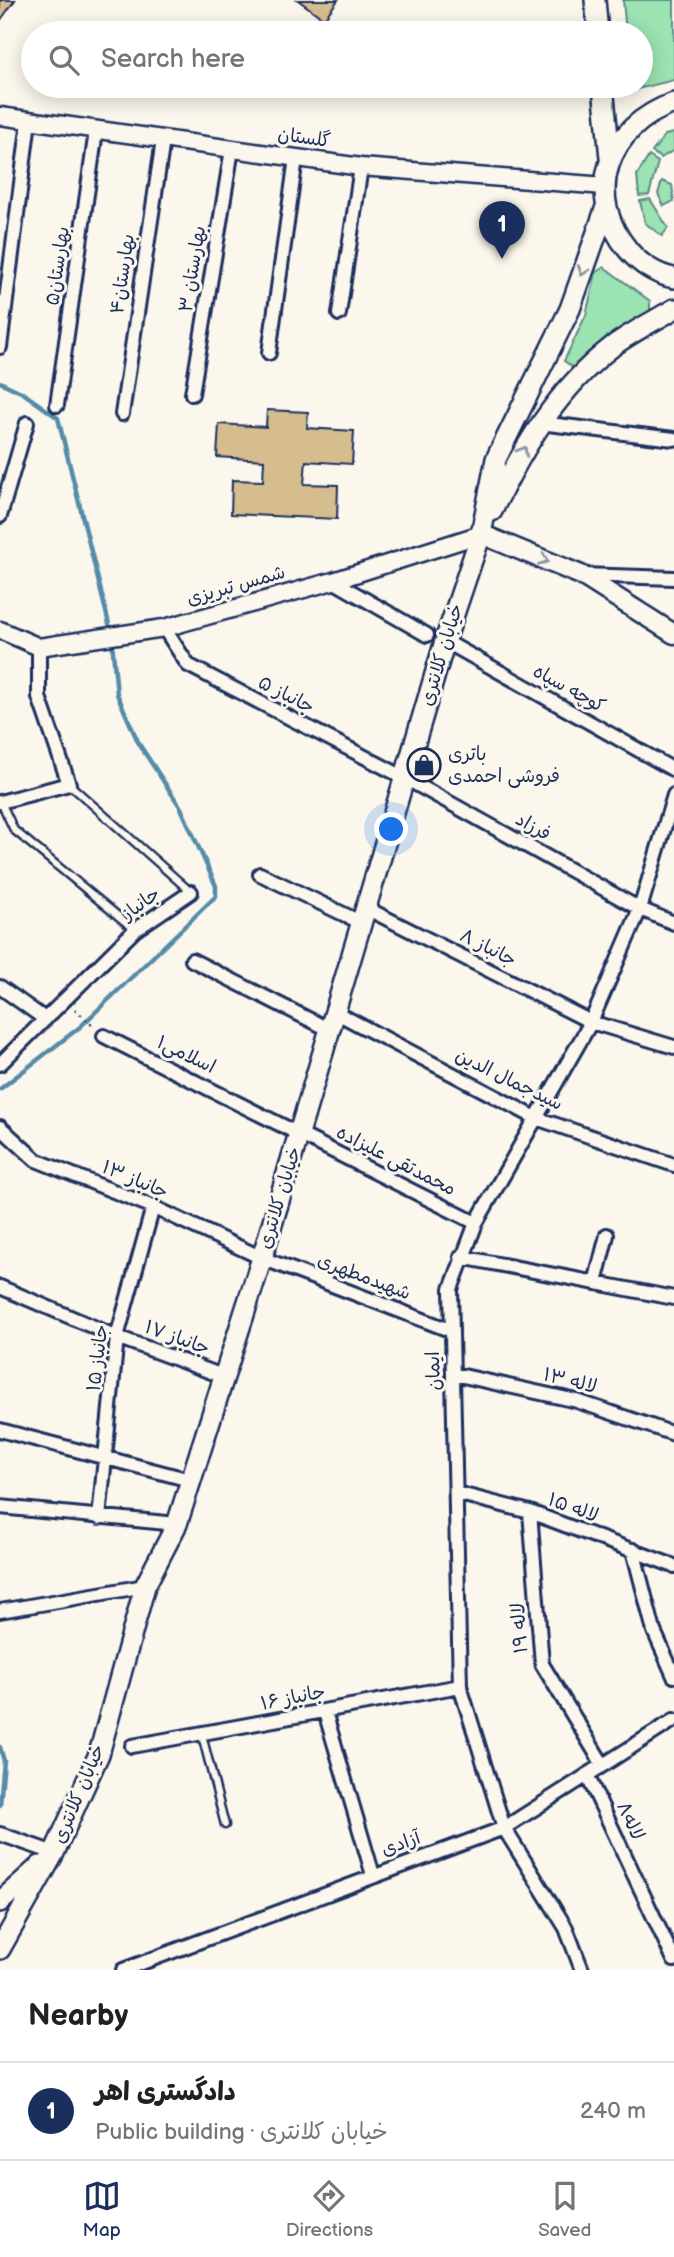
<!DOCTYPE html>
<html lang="en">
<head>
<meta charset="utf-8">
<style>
	:root { --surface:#fff; --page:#f6f6f6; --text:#202124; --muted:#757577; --line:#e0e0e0; --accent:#1b2f5e }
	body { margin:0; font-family:"Balsamiq Sans","Playpen Sans Arabic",sans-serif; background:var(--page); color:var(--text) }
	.you { position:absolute; left:392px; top:830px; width:24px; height:24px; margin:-18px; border:5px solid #fff; border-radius:50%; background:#1a73e8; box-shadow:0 0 0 10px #1a73e833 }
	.badge { display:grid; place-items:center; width:46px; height:46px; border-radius:50%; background:var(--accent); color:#fff; font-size:23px; font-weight:700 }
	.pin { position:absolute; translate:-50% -58px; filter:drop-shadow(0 2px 4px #0008) }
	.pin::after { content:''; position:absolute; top:37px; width:24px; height:21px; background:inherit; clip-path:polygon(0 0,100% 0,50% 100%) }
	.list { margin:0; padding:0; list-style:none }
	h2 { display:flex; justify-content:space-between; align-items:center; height:91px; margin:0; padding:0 28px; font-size:30px }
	h2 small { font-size:23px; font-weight:400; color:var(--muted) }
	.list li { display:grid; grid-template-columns:46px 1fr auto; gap:21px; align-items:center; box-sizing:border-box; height:98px; padding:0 28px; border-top:2px solid var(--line) }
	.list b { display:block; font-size:26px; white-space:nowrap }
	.list p { margin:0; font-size:23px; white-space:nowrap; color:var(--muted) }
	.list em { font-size:23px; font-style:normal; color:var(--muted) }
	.icon { flex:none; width:38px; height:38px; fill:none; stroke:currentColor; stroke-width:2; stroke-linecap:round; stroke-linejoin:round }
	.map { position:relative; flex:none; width:674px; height:1970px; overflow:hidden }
	.search { position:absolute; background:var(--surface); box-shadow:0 4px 18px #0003; left:21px; right:21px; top:21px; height:77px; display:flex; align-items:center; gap:18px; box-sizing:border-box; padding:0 24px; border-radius:38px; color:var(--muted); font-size:26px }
	.sheet { height:189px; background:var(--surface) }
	nav { display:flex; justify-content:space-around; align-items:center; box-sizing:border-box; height:98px; border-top:2px solid var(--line); background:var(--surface); font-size:19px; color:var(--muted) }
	nav a { display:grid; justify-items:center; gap:4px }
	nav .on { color:var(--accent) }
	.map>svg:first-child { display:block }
	.green { fill:#9be3b2; stroke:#5b8988; stroke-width:2 }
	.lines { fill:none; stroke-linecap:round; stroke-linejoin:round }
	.stream { stroke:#558ba9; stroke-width:4.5 }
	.building { fill:#d6bd8d; stroke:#1b2f5e; stroke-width:2 }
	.service-casing { stroke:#1b2f5e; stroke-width:11 }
	.minor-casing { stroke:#1b2f5e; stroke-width:18 }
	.tertiary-casing { stroke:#1b2f5e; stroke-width:21 }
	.secondary-casing { stroke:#1b2f5e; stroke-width:23 }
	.primary-casing { stroke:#1b2f5e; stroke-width:24 }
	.path { stroke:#1b2f5e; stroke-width:2.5; stroke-dasharray:2 5; stroke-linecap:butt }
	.service { stroke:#fbf7ec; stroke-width:6 }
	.minor { stroke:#fbf7ec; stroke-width:12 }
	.tertiary { stroke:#fbf7ec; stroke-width:16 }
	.secondary { stroke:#fbf7ec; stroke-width:18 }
	.primary { stroke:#fbf7ec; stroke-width:19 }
	.oneway { stroke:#8b93a5 }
	.labels { text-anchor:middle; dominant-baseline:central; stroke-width:6; stroke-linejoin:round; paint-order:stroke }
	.street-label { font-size:19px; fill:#1b2f5e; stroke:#fbf7ec }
	.poi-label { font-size:19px; fill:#1b2f5e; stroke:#fbf7ec; text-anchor:start }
</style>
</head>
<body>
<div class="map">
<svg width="674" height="1970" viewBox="0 0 674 1970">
	<rect width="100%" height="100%" fill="#fbf7ec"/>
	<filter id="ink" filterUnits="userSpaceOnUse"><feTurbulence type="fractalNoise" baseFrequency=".0143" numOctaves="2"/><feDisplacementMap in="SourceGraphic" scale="14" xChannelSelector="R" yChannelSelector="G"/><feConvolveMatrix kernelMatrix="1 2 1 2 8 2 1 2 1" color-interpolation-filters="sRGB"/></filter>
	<g filter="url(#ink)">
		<path class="green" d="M623,0H674V80L633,90L632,86H641V33H626Z
			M674,133V150L661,158L652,152L665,135Z
			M649,156L658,162L649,195L639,196L637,175Z
			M662,181L672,185L674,201L664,206L658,194Z
			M650,199L668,228L662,236L645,223L640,201Z
			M604,267L650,301V315L614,334L575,369L564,361L586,315L596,273Z"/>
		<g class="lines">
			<path class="stream" d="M0,382L23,393L58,418L111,632
				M0,1089L80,1027L216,896V886L181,808L139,744L117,694L112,641
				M0,1747L4,1761L0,1805"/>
		</g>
		<path class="building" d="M0,0H15L0,21Z
			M298,0H338L324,19Z
			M267,410L308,412L307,428L354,431L352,464L306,461L304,484L338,485L337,519L231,514L232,480L263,481L264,460L217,457L219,424L266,427Z"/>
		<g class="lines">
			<defs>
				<path id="service" d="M69,784L191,892
					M1,802L14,830L135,930
					M202,1735L225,1825"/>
				<path id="minor" d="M339,314L361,167
					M0,347L29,121
					M269,353L296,158
					M192,394L232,149
					M57,405L96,131
					M122,414L163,140
					M540,423L674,439
					M0,516L27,423
					M581,575L674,578
					M333,581L427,635
					M164,628L188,665L407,779L640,909L674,923
					M445,641L674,770
					M0,802L69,784L39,697V647
					M260,874L362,923
					M366,908L591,1022L674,1047
					M192,960L330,1030
					M0,987L45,1019
					M335,1012L536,1118L674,1165
					M104,1036L476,1223
					M0,1064L135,930L191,892
					M0,1127L36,1160L153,1207L262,1258L452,1331
					M461,1257L674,1298
					M595,1283L607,1235
					M0,1287L117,1337L225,1377
					M454,1374L577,1401L674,1434
					M0,1430L190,1480
					M456,1493L530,1512L674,1566
					M0,1507L177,1524
					M530,1512L542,1664L603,1765
					M99,1518L117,1337L153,1207
					M633,1550L654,1631L674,1676
					M0,1611L145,1586
					M325,1712L373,1875
					M132,1746L460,1686
					M587,1775L674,1960
					M0,1834L54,1853
					M123,1970L504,1828L674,1720
					M582,1970L566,1928L504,1828L460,1686L451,1289L476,1223L591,1022L640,909L674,795"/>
				<path id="tertiary" d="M0,116L361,167L605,186
					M0,630L39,647L164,628L333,581L481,534"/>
				<path id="secondary" d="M481,534L581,575L674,634"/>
				<path id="primary" d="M595,0L598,33
					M603,86L610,158
					M674,103C608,126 582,195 629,251C640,264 657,275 674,278
					M492,511C523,448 557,389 613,346C632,332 654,321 674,309
					M0,1902L40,1866
					M0,1949L54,1853L99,1754L145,1586L177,1524L262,1258L445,641L481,534L496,459L570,309L606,207"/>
			</defs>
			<use href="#service" class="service-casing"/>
			<use href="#minor" class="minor-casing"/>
			<use href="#tertiary" class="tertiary-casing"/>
			<use href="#secondary" class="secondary-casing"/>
			<use href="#primary" class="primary-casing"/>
			<path class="path" d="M75,1009L93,1026"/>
			<use href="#service" class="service"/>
			<use href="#minor" class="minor"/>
			<use href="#tertiary" class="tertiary"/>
			<use href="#secondary" class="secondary"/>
			<use href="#primary" class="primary"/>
		</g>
		<defs><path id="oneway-chevron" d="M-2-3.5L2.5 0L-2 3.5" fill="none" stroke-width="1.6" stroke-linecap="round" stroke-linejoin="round" transform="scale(1.75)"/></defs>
		<g class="oneway">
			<use href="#oneway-chevron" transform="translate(583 271) rotate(109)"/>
			<use href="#oneway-chevron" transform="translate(523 451) rotate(-60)"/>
			<use href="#oneway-chevron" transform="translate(544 560) rotate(22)"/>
		</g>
	</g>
	<defs>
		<symbol id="shop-ring" viewBox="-11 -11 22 22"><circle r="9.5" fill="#fbf7ec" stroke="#1b2f5e" stroke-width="1.5"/><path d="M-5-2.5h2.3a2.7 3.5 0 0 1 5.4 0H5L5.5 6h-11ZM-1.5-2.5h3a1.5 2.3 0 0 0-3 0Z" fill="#1b2f5e"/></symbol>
	</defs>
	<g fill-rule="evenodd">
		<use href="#shop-ring" x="405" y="746" width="38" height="38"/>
	</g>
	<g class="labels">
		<g class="street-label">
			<text transform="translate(304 138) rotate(8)">گلستان</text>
			<text transform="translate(58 266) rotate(-82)">بهارستان۵</text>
			<text transform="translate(193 269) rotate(-81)">بهارستان ۳</text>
			<text transform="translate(123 274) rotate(-82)">بهارستان۴</text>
			<text transform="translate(236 586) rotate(-16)">شمس تبریزی</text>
			<text transform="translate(442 655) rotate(-73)">خیابان کلانتری</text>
			<text transform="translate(569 689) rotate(29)">کوچه سپاه</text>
			<text transform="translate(286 695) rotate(27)">جانباز ۵</text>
			<text transform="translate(533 827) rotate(29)">فرزاد</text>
			<text transform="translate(141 904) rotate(-36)">جانباز</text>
			<text transform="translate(488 948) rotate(27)">جانباز ۸</text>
			<text transform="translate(186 1055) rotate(26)">اسلامی۱</text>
			<text transform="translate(509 1080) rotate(26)">سیدجمال الدین</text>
			<text transform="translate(396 1161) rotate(27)">محمدتقی علیزاده</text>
			<text transform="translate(135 1180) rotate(23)">جانباز ۱۳</text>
			<text transform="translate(280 1198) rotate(-73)">خیابان کلانتری</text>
			<text transform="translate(364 1277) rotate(21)">شهیدمطهری</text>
			<text transform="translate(177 1338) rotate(20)">جانباز ۱۷</text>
			<text transform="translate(98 1358) rotate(-83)">جانباز ۱۵</text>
			<text transform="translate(434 1371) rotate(-92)">ایمان</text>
			<text transform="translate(570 1381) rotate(14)">لاله ۱۳</text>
			<text transform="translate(573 1508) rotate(20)">لاله ۱۵</text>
			<text transform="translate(520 1628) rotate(-94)">لاله ۱۹</text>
			<text transform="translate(293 1698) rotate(-11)">جانباز ۱۶</text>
			<text transform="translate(79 1794) rotate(-67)">خیابان کلانتری</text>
			<text transform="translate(630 1821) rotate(65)">لاله۸</text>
			<text transform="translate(401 1844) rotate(-20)">آزادی</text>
		</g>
		<g class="poi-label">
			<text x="448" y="754">باتری<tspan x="448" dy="22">فروشی احمدی</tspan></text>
		</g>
	</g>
</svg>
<div class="you"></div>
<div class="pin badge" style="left:502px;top:259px">1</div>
<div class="search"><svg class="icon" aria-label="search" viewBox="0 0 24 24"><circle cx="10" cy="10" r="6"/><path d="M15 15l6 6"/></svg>Search here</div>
</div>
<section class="sheet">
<h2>Nearby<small></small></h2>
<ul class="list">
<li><span class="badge">1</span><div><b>دادگستری اهر</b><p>Public building · خیابان کلانتری</p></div><em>240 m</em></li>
</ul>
</section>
<nav>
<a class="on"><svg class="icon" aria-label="map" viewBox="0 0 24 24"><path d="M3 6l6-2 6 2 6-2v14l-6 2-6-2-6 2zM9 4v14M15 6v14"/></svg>Map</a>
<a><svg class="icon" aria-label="directions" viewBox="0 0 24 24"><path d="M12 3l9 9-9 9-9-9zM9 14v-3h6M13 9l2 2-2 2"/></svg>Directions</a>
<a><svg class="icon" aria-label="saved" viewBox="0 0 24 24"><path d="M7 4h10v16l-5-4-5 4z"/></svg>Saved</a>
</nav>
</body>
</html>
